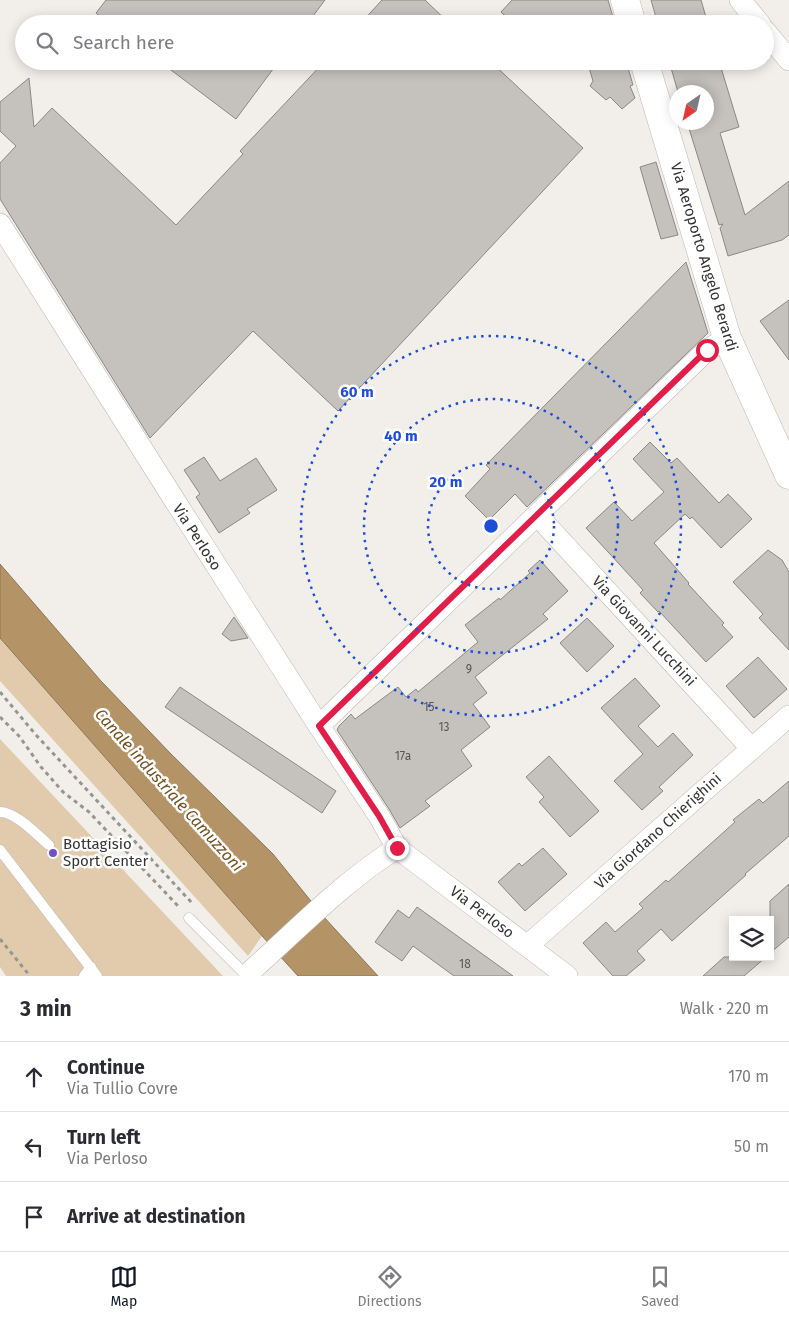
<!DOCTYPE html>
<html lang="en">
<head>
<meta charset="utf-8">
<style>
	:root { --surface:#fff; --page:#f2f2f3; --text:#2b2b33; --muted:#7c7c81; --line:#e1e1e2; --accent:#111827 }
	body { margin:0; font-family:"Fira Sans",sans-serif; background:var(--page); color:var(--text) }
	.controls { position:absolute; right:15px; bottom:15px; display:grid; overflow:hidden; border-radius:0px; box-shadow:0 2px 12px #0003 }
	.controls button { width:45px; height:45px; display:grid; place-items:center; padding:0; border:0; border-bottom:1px solid var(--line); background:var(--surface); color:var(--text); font:25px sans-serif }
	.compass { position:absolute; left:669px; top:85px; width:45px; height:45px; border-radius:50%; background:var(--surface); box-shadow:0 2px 12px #0003; rotate:214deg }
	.stop { position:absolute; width:15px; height:15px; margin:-11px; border:4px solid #e11d48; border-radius:50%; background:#fff }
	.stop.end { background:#e11d48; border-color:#fff; box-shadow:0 1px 5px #0008 }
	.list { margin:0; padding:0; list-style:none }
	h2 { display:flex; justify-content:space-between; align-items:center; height:65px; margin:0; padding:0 20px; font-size:21px }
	h2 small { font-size:16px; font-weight:400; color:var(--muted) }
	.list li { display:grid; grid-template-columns:32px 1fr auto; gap:15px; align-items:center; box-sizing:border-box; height:70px; padding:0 20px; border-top:1px solid var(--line) }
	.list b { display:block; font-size:19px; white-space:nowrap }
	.list p { margin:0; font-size:16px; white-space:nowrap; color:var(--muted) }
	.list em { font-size:16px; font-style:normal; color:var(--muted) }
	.icon { flex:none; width:28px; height:28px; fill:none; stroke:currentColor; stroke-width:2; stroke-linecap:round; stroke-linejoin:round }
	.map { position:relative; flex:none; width:789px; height:976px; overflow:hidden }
	.search { position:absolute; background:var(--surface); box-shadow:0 2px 12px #0003; left:15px; right:15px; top:15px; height:55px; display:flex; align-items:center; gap:12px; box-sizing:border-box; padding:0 18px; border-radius:28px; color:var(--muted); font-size:19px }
	.sheet { height:275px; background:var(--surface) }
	nav { display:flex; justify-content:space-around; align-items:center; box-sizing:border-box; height:70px; border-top:1px solid var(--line); background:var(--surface); font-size:14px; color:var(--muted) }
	nav a { display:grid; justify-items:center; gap:2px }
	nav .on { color:var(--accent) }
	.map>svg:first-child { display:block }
	.green { fill:#e2cbad }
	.water { fill:#b49367; stroke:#8e7657 }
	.building { fill:#c5c2be; stroke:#8b8885 }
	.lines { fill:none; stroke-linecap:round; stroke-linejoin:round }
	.lane-casing { stroke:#bcb9b5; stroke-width:11 }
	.street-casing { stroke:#bcb9b5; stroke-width:22 }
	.secondary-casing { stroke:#bcb9b5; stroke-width:29 }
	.path { stroke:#979592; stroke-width:3; stroke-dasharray:4 4; stroke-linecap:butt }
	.lane { stroke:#fff; stroke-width:10 }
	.street { stroke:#fff; stroke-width:21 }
	.secondary { stroke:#fff; stroke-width:28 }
	.route { stroke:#e11d48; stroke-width:6 }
	.ring { fill:none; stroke:#1d4ed8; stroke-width:2.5; stroke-dasharray:2.5 5 }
	.poi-dot { fill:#7350c9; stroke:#fff; stroke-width:2 }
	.labels { text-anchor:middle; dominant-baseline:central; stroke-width:5; stroke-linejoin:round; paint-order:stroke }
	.number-label { font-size:12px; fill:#585754 }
	.street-label { font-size:15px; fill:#343331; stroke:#fff }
	.poi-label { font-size:15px; fill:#343331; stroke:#fff; text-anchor:start }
	.water-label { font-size:16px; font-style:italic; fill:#724f1b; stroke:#fff }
	.centre { fill:#1d4ed8; stroke:#fff; stroke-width:2.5 }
	.ring-label { font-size:15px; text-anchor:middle; font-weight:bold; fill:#1d4ed8; stroke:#fff; stroke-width:5; stroke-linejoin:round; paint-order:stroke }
</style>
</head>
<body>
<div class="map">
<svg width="789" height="976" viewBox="0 0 789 976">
	<rect width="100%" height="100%" fill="#f2efeb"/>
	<path class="green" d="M0,638L262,936L248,956L0,681Z
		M0,739L223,976H6L0,967Z"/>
	<path class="water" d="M0,564L101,681L171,754L273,854L323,916L378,976H298L278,954L0,638Z"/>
	<path class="building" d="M106,0H325L307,24H110L96,13Z
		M382,0H425L450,24H360Z
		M512,0H608L615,24H514L501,12Z
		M651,0H701L708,24H658Z
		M159,61H279L236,119Z
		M325,61H490L583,148L338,411L253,331L150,438L0,199V163L16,146L0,131V102L29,78L34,127L52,108L176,225L243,154L240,151Z
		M587,61H626L633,85L630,86L635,98L622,109L610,97L606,100L590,86L593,81Z
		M669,61H719L739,127L720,133L745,215L789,181V235L782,240L728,256L720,228L723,224L719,225L687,122H706V92H678Z
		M656,162L678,235L661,239L640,167Z
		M686,262L708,333L527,507L515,494L489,520L465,496L490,469L486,465Z
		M789,300V360L760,321Z
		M650,442L671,463L677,458L719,503L728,494L752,519L721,548L692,517L690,519L685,514L654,543L689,583L688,584L724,623L722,625L733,637L706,662L659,611L658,612L640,593L643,590L586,528L614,502L632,521L664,492L633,459Z
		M204,457L220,481L256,458L277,490L247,509L250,513L219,533L196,497L200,494L184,470Z
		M768,550L782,560L789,572V650L759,618L763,614L733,582Z
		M540,560L568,591L543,614L548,619L475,677L487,693L473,704L490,727L461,750L472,766L425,801L430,806L400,828L389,809L337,730L339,726L351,714L355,719L398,687L406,697L416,689L418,692L478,642L465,625L499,598L500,600L530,573L528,571Z
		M234,617L248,638L231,641L222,634Z
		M587,618L614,646L587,672L560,643Z
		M758,657L787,689L754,718L726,686Z
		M635,678L660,706L638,726L658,747L673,733L693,755L659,787L663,791L642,810L614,781L643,754L601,708Z
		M180,687L336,791L322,813L165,707Z
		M549,756L599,811L570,837L539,802L544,797L526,777Z
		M789,781V836L745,874L746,875L672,941L661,929L637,951L645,960L626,976H613L583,943L606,922L615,932L643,908L639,904L666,880L668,882L735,822L733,820L759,799L763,803Z
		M543,848L567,874L525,911L498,882L519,863L522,866Z
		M789,884V937L770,953V901Z
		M417,907L513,976H454L413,946L402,961L375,942L398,910L409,918Z
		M724,957H766L744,976H703Z"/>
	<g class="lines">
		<defs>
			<path id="lane" d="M0,812C16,812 37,835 49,845
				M0,850L97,976
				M189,918L247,976
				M84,976L91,967"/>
			<path id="street" d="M740,0L760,24
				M765,31L789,60
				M0,224L175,501L319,726L379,816L397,848
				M537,515L751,748
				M319,726L707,350L727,338
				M527,946L789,716
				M250,976L252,970C299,928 344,881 397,848L567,976"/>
			<path id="secondary" d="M625,0L632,24
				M644,61L727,338L789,475"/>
		</defs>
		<use href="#lane" class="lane-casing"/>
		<use href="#street" class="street-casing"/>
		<use href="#secondary" class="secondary-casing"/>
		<path class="path" d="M0,692L36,735L192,903
			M0,717L19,736L41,767L63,792L89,812L179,907
			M0,939L30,976"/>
		<use href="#lane" class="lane"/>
		<use href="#street" class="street"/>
		<use href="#secondary" class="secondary"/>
	</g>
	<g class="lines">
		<path class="route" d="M397,848L379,816L319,726L707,350"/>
	</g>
	<g class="ring">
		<circle cx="491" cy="526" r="63"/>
		<circle cx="491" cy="526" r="127"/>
		<circle cx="491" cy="526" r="190"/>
	</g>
	<circle class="poi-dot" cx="53" cy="853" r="5"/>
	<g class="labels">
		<g class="number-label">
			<text x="469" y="669">9</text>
			<text x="429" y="707">15</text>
			<text x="444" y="727">13</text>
			<text x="403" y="756">17a</text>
			<text x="465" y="964">18</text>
		</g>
		<g class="street-label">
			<text transform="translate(704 257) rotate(73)">Via Aeroporto Angelo Berardi</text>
			<text transform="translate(197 537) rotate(57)">Via Perloso</text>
			<text transform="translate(644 631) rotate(47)">Via Giovanni Lucchini</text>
			<text transform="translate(658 831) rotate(-42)">Via Giordano Chierighini</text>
			<text transform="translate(482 912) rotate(37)">Via Perloso</text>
		</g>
		<g class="poi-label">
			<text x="63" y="844">Bottagisio<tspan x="63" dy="17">Sport Center</tspan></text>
		</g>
		<g class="water-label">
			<text transform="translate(169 790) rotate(48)">Canale industriale Camuzzoni</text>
		</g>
	</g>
	<circle cx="491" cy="526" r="8" class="centre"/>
	<g class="ring-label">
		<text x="357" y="397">60 m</text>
		<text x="401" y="441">40 m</text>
		<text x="446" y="487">20 m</text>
	</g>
</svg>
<div class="controls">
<button><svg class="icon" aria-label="layers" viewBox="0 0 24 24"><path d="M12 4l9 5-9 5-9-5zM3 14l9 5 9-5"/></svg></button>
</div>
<svg class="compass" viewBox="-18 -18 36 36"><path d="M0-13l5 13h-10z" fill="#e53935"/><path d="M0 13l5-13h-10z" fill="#7c7c81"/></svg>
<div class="stop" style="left:707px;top:350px"></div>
<div class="stop end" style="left:397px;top:848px"></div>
<div class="search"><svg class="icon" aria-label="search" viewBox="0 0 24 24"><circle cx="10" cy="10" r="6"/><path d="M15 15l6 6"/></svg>Search here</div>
</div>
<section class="sheet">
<h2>3 min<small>Walk · 220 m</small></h2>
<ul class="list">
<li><svg class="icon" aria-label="ahead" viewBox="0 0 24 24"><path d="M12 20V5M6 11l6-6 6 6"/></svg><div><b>Continue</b><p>Via Tullio Covre</p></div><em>170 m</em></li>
<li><svg class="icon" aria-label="left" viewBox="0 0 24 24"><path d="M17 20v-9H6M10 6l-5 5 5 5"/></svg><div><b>Turn left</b><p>Via Perloso</p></div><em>50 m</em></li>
<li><svg class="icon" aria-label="arrive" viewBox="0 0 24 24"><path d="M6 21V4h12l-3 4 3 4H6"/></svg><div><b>Arrive at destination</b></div></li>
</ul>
</section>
<nav>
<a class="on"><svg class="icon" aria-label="map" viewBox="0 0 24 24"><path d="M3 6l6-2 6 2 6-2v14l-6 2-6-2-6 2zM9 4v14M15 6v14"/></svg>Map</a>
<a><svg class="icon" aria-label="directions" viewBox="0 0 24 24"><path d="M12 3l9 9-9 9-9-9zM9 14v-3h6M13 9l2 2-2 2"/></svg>Directions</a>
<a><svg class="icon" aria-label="saved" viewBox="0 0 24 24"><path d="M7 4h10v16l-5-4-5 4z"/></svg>Saved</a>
</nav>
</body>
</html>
